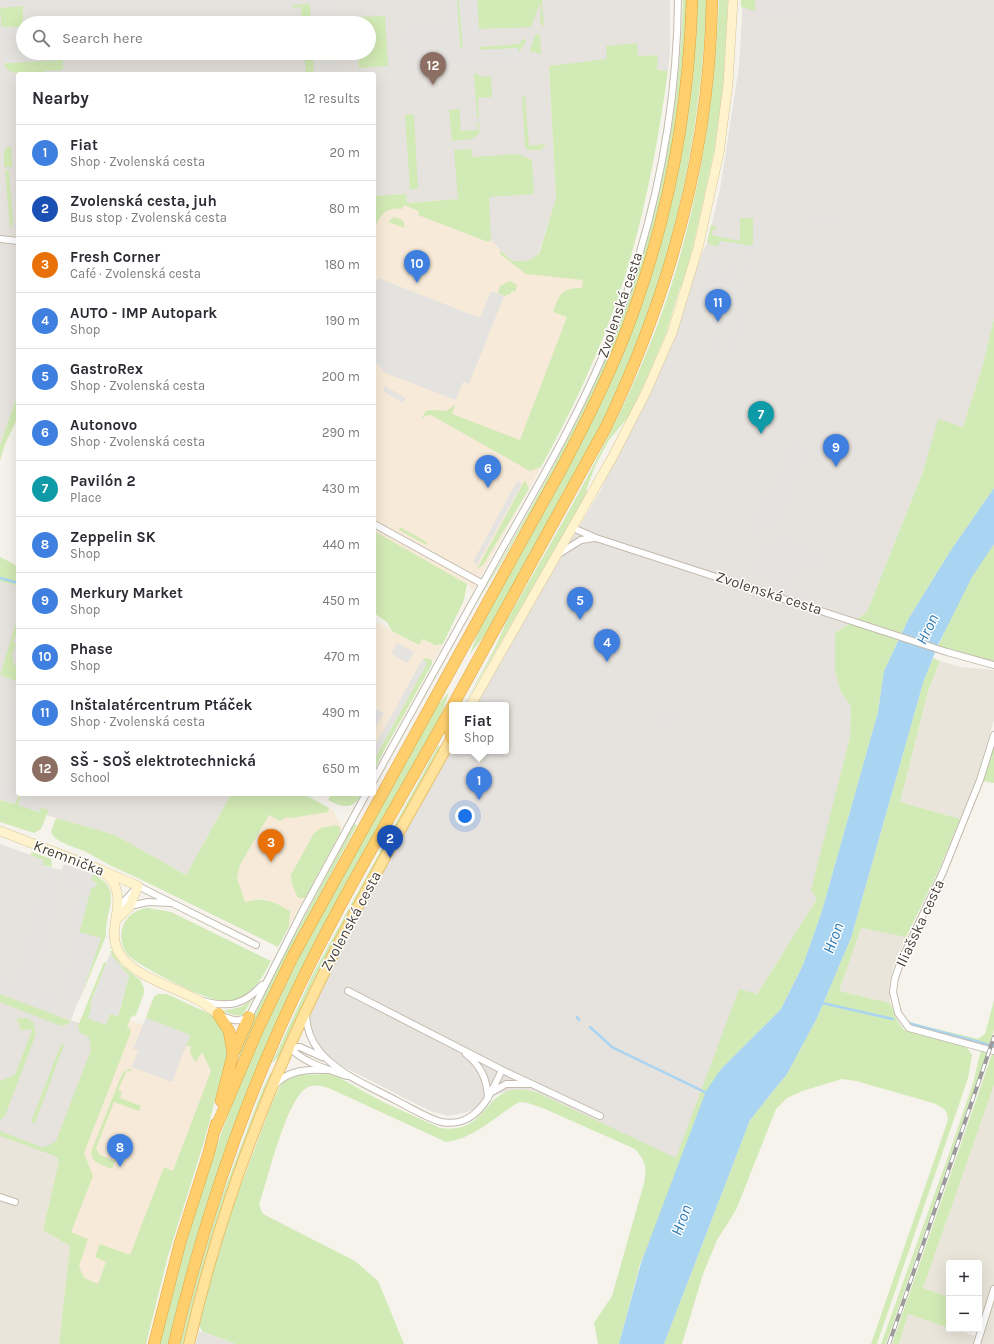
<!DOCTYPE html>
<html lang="en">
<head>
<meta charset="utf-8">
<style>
	:root { --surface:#fff; --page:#f2f2f3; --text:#2b2b33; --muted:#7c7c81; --line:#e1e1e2; --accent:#b45309 }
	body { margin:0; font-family:Karla,sans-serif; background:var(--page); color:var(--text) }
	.controls { position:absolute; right:12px; bottom:12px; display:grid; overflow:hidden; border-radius:4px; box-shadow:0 4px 16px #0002 }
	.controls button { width:36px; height:36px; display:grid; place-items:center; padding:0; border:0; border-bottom:1px solid var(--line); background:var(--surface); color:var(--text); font:20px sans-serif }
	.you { position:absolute; left:465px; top:816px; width:14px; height:14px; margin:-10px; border:3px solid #fff; border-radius:50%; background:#1a73e8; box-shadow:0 0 0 6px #1a73e833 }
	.badge { display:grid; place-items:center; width:26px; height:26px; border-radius:50%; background:var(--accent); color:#fff; font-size:13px; font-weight:700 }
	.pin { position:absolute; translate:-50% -33px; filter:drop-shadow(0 1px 2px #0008) }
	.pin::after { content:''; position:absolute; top:21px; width:14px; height:12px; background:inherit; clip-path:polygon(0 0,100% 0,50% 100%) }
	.popup { position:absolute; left:449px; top:702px; width:60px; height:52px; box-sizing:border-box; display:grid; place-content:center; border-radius:4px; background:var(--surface); filter:drop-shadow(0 1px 3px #0005); font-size:13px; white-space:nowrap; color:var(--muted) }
	.popup b { font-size:15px; color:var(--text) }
	.popup::after { content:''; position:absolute; left:50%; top:100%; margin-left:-8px; border:8px solid transparent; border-top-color:var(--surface) }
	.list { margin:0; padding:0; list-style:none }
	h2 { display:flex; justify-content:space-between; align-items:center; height:52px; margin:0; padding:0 16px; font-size:17px }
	h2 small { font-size:13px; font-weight:400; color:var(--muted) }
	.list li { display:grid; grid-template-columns:26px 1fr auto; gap:12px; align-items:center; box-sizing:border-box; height:56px; padding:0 16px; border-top:1px solid var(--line) }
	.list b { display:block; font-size:15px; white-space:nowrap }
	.list p { margin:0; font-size:13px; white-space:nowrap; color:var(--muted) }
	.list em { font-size:13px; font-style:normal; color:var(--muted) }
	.icon { flex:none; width:22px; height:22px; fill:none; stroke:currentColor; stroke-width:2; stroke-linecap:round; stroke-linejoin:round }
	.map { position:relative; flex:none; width:994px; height:1344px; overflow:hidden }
	.search { position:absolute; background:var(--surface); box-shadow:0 4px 16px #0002; left:16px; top:16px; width:360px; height:44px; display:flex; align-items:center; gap:10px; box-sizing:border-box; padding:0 14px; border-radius:22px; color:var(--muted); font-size:15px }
	.panel { position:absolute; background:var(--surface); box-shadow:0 4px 16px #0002; left:16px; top:72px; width:360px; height:724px; border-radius:4px }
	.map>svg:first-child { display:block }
	.residential { fill:#eae5da }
	.commercial { fill:#f7ead8 }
	.industrial { fill:#e6e2dd; fill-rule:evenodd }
	.green { fill:#d2eab5 }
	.parking { fill:#e5e3e0 }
	.water { fill:#a9d4f2 }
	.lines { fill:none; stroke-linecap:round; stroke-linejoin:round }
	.stream { stroke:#a9d4f2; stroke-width:2.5 }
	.minor-casing { stroke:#c2bbae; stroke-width:8 }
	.secondary-casing { stroke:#d6c79b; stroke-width:10 }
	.primary-casing { stroke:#e6c16a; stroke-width:12 }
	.motorway-casing { stroke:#e0a43c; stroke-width:12 }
	.minor { stroke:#fff; stroke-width:6 }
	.secondary { stroke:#fff3cd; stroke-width:9 }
	.primary { stroke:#ffe39c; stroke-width:10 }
	.motorway { stroke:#ffcf6e; stroke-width:11 }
	.rail-casing { stroke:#9a9a9a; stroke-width:4 }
	.rail { stroke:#fff; stroke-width:2.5; stroke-dasharray:8; stroke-linecap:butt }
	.labels { text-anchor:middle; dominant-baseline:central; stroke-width:3; stroke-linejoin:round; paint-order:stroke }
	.street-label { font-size:15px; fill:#4b4439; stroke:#fff }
	.water-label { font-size:16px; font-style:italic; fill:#2e7ab2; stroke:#fff }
</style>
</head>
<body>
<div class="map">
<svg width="994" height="1344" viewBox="0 0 994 1344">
	<rect width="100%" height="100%" fill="#f6f3ec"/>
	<path class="residential" d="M940,661L961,667L994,670V719L976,780L960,819L900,802L928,691Z
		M861,928L906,937L893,968L889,987L890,1003L839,991Z
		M994,1085V1344H899L908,1314L975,1336L979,1329L983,1310L979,1308V1263H949V1297L923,1288Z
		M0,1136L55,1157L59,1161L43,1230L70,1246L59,1344H0Z"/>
	<path class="commercial" d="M387,195L595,276L537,469L541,467L472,592L470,586L374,531V230Z
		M374,621L418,645L422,639L434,645L443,644L433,662L432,660L427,663L374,760Z
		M329,808L333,810L342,828L289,927L290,914L265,899H257L245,902L237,878L240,865L269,815L287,817L329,810Z
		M152,1000L187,1016L214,1068L116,1344L61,1323L70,1246L43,1230L59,1161L55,1157L110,1013L143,1025Z"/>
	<path class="industrial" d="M0,0H670V54L668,71L657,70V55L549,66L556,198L533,271L512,261L491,240L458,199L407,203L406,194L374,196V74H18V393L0,445ZM23,23H369V53H23Z
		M743,0H994V318L983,364L963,427L938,420L923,472L867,612L835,633V671L841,692L851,706L850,737L812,890L817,899L757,994L740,990L676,1159L536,1092L523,1089L511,1090L483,1099L477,1108L468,1112L448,1116L428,1110L336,1063L321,1051L314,1039L309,1027V1016L328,973L452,742V751H506V705H472L601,490L708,240L720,189L739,66Z
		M0,581L18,586V794H231L186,875L115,835L56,818L47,815L49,810L41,808L40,812L18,805L21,796L0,800Z
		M0,844L44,860L42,865L61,870L64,864L93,874L104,882L108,890L99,945L71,1020L103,1032L55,1157L0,1136Z
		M199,1331L236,1344H196Z"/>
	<path class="green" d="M457,0H459L463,48H460Z
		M477,0H542L544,27L540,23L541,5L539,6L531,27L479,29Z
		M683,0H687C683,108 663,218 625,319C587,421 531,513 476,605C523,521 573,438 610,349C654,239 680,119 683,0Z
		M697,0H707C701,130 675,259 623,379C606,418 585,454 565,491C538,539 512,587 485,635L470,654L478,632L590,425L604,394L649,280Z
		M719,0H728L723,88L714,151L693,246L682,287H680L666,333L649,373L629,416L609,440L595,466L586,491L588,492L464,705L495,648L507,620C561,525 617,431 656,329C696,224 714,112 719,0Z
		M741,0H755V11L741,7Z
		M310,4L311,23H302L301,7L293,8V5Z
		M23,6V27H2V32L0,8Z
		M385,16L388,66L359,68L358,53H369V23H356V17Z
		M536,33L540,36L541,54L530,51Z
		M524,38L526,41L520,51H518L517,48L480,50V47L519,44Z
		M637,43L638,56L658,55L657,70L668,71C656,156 640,242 609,322C590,372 567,420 541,467L530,471L431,415L425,416L421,419L426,411C436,407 445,416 454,405L455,406L452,414L520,440L567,317L553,312C560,294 561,288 582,288L583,280L526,274L500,254V250L512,261H528L539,254L556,198L549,66L607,59L606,46Z
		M304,53H313L314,74H306Z
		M63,60V70L45,71L41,74C31,74 6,77 4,63Z
		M474,74H479V77L491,76L492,97L478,98L479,118H477Z
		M525,96L529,146L546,144L541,150H528L525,147L522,97Z
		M459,109L461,131L478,130L477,122H479V134L472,139L452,141L449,110Z
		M412,114L414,116L418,189H410L405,115Z
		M11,146L12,167H4V152L6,148Z
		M471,149L472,157L518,154L532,160L534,194L489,197L491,240L488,242L418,215L419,211L404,205L402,209C386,206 379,216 374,230V196L406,194L407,203L458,199L454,150Z
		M5,170H9L13,224L10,228Z
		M394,217L403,220L405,228L388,222Z
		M740,218H753V244L750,246L720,241L718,246L710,245L707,241L711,225L715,226L717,230L713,229L712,235L740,241Z
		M510,281L517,285L515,292L512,291L510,295L507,294L506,297L498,293L500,286Z
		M994,318V488L951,550L909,618L884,671L878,712L822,911L803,965L781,1009L721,1069L640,1264L619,1344H598L594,1323L612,1296L644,1183C647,1166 646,1162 635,1149L545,1109L528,1103L520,1102L514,1105C493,1119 472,1139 446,1142L331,1089C323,1086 313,1083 305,1089C285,1104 268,1179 259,1205L263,1214L355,1261L378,1281L404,1344H236L203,1332L199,1326V1319L227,1223L270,1108L279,1088L284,1081L301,1075L328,1074L338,1077L381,1101L440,1128C484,1134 481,1099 511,1090C519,1088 528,1090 536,1092L676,1158L739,989L757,994L817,899L811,890L850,737L851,706L841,692L835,671V633L867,612L923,472L938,419L963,427L983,364Z
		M18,393V417L5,444L0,461V445Z
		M525,480L529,489L483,565L477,569Z
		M400,527L427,542L426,545L399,530Z
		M374,531L467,584L464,600L443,644L435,645L422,639L419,645L392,631L387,622L374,613Z
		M994,544V661L938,646L971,576Z
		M0,557L14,564L18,568V586L0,581Z
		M18,616V630L13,642L16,644L12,655L14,665L18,667V682L0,675Z
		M425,658L432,660V664L380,758L374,772V760L427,663L422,660Z
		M933,658L940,661L928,691L900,802L960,819L938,872L906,937L861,928L839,991L890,1003L897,1020L904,1030L963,1046L968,1049L972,1055L968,1078L877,1344H871L948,1120C948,1109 942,1107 933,1103L856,1081L842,1079L802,1091L787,1098L776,1109L736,1210L717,1240L703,1274L682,1344H664L750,1120L787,1074L817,1018L851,938L923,683Z
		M449,692L441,716C410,773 379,829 347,886C332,914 315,942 301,970C243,1090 198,1215 169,1344H158C185,1241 215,1139 258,1041C309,926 375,817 436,707Z
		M438,746L441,747L316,975L280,1056L272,1063L313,974Z
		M994,746V783L982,781Z
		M231,794H304L329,808L328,812L291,818L287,817L280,821L269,815L240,865L237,878L245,902C264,897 273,901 290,911L289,927L278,947C236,926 193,905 150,884C130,874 109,866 90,854C79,847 57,845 51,832L56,818L115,835L186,875Z
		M329,794H362C353,810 343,808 328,800L331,795Z
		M19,795L21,796L18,805L39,812L41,808L49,810L41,829L34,833L0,822V800L15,804Z
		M354,824L357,825L285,960L237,1064L245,1037L274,974Z
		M337,825L340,828V833L305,898H298L292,884L291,875L314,833L321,828Z
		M32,852L51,859L52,867L42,865L44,860L30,855Z
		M93,874C125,890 104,910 106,936L80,999L101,938L79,932L91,888L97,885L96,882L91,880Z
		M148,908L171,912L271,961C263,976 254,994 235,1000C229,1002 223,1002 217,1000C201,997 138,966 128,955C121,947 119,933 124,924C128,914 138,909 148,908Z
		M110,951H112L121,965L140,980L144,988V993L136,1015L131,1017L127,1027L130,1029L131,1032L84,1153L93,1176L71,1232L88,1239L79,1266L84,1278L98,1284L106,1262L95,1257L100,1244L130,1255L164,1167L173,1171L211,1071L202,1052L196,1062C191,1056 189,1053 191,1046H186L190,1035L146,1018L154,997L158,994H167L210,1014L218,1020L223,1029L228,1051L204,1142L168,1256L146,1344H59L70,1246L43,1230L59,1161L55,1156L0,1136V1131L41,1147L48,1146L56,1141L91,1050L89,1037L80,1033L78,1026L104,962L107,963L90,1004L118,1016L129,976L113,958Z
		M0,994L71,1021L68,1024L61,1026L0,1002Z
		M252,1000L242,1016L234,1015L222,1011L241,1007Z
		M994,1000V1030L989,1046L915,1027L910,1025L908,1022L978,1039L985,1034Z
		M20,1018H27L33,1022L36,1034L5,1116L0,1120V1081L15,1075L32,1030L30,1029L21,1031L19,1023L15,1020Z
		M61,1044L64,1045L35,1123L31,1122Z
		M983,1051L987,1052L886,1344H881L951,1148L974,1080L980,1053Z
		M992,1054L994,1055V1085L923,1288L949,1297V1328L908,1314L899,1344H892Z
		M132,1068L130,1072L127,1070L118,1090L122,1092L120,1098L141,1106L139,1111L114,1102L96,1148L100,1155L115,1161L112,1169C103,1165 92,1164 91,1152L122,1074L126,1070Z
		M276,1068L212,1236L184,1344H180L199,1271L219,1204L263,1088L270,1074Z"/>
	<path class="parking" d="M314,0H359L332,2L333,23H315Z
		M445,0H457L460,48L463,47L459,0H477L480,50L518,48V51H523L524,66L489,67V61H479V65H455L448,63L445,68L421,69V72L405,73L402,26L418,25L419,37L418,28L446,26Z
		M763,0H802L803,16H763Z
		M2,27H23V41L2,42Z
		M23,46V53H63V60L4,63L3,47Z
		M317,53H335L336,74H318Z
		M810,216L841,217V224L810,223Z
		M757,222L764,223L763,239L757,251L753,254L728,249L730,242L750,246L753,244L757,236Z
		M708,255L721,260L718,271L724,273L729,259L739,261L722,312L696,302L709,263Z
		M745,263L752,265L712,360L707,357Z
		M378,278L480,318L491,291L504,296L469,384L463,382L456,400L385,373L374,360V283L376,284Z
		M742,305L750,308L731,357L724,354Z
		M385,386L406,398L403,403L383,391Z
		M791,441L811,450L777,530L769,533L765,531L762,523L757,536L745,539L766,486L773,484Z
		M517,481L522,484L477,565L473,562Z
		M778,535L828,555L821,573L801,566L800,569L798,568L791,589L812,596L810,603L775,592L778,584L750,574L761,546L776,540Z
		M397,643L414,652L408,663L391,654Z
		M599,648L605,651L592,675L586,672Z
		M422,660L427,663L374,760V747Z
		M7,700L18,704V718L2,712Z
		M664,706L679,714L669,731L663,733L652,727Z
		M374,708L384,713L374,730Z
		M0,783L18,790L19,794L15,804L0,800Z
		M22,794L43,801L40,812L18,805Z
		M65,865L92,875L91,880L96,883L95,888H91L81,927L70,924L80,888L60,883Z
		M46,867L57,870L54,884L60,886L36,987L57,995L51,1011L0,991V977L16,981Z
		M77,932L101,938L80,999L75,1000L60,994Z
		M110,954L129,976L118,1016L110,1014L106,1025L88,1018L92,1005L90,1004Z
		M146,1018L190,1035L172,1082L132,1067L138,1051L133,1049Z"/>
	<path class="water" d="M994,488V544L972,577L938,645L923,683L851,938L817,1018L787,1074L750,1120L664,1344H619L641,1263L706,1091L721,1069L781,1009L803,965L822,911L878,712L884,671L909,618L951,550Z"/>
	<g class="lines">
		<path class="stream" d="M0,578L18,583
			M355,794H356
			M822,1003L893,1019
			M577,1017L579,1020
			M908,1023L994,1046
			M590,1027L612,1047L707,1093"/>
		<defs>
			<path id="minor" d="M0,239L18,241
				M374,524L483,584
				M573,528L596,538L947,652L994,665
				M560,553L581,540L595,538
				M994,735L980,780L943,872L901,961L895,978L893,992L898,1013L909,1028L994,1051
				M374,780C417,703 459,626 502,549C543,477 584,406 614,329C654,224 677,112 678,0
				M130,906L148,902L170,903
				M118,908L138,886L256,945
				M348,991L502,1070L600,1116
				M203,1001C229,1008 244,1005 262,985
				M306,1013C306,1028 311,1041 320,1052C340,1075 371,1087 397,1101C411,1108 425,1117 441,1122C447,1123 456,1123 462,1121C484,1113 492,1090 502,1070
				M220,1015C231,1020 238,1023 249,1017L302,912L366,794
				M289,1047C304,1063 327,1069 347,1076
				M289,1047H300L322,1057
				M466,1054C481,1066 487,1079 488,1098
				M275,1085C288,1070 308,1069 326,1070
				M492,1092L506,1084H529
				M0,1197L15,1202
				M977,1344L994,1289"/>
			<path id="secondary" d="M471,705L612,458L646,392L672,333L698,248L719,153L728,84L733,0
				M0,831L101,870L138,886L130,906L116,920
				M101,870C107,875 114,881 116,889C123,911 106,933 120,954C134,977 175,987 198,1000C205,1004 211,1009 218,1014"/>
			<path id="primary" d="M189,1344C219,1212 269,1082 330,961C367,885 411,813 451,739"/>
			<path id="motorway" d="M453,705L606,427C670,293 710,149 712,0
				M450,711L451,739
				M218,1014L229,1031L233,1054
				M221,1101L233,1054L249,1017
				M215,1130L258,1029L293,956L564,464C590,414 615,364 634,310C669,212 689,105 692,0
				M154,1344L180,1243L209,1152L216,1124
				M174,1344C199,1240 231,1139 274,1041C324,925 391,817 452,707"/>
		</defs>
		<use href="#minor" class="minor-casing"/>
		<use href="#secondary" class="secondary-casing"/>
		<use href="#primary" class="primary-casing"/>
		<use href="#motorway" class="motorway-casing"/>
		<use href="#minor" class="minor"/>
		<use href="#secondary" class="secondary"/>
		<use href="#primary" class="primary"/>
		<use href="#motorway" class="motorway"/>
		<defs>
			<path id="rail" d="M889,1344L994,1037"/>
		</defs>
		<use href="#rail" class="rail-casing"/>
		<use href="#rail" class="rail"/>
	</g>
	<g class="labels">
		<g class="street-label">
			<text transform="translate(620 305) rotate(-71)">Zvolenská cesta</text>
			<text transform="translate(769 593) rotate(18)">Zvolenská cesta</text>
			<text transform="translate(69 858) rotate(21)">Kremnička</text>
			<text transform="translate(351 921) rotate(-62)">Zvolenská cesta</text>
			<text transform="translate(920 923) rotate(-65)">Iliašska cesta</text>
		</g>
		<g class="water-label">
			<text transform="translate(927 629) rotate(-64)">Hron</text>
			<text transform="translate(833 938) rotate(-69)">Hron</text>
			<text transform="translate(681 1220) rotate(-69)">Hron</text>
		</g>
	</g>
</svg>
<div class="controls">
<button>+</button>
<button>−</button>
</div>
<div class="you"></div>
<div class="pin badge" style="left:479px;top:800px;background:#3f7fe0">1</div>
<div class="popup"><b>Fiat</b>Shop</div>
<div class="pin badge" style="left:390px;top:858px;background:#1a4fb4">2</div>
<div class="pin badge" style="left:271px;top:862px;background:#e8710a">3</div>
<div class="pin badge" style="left:607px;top:662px;background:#3f7fe0">4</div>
<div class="pin badge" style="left:580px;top:620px;background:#3f7fe0">5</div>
<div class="pin badge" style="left:488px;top:488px;background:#3f7fe0">6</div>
<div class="pin badge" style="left:761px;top:434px;background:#0f9aa8">7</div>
<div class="pin badge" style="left:120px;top:1167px;background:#3f7fe0">8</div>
<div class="pin badge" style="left:836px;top:467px;background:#3f7fe0">9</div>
<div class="pin badge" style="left:417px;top:283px;background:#3f7fe0">10</div>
<div class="pin badge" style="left:718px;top:322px;background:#3f7fe0">11</div>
<div class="pin badge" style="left:433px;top:85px;background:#8d6e63">12</div>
<div class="search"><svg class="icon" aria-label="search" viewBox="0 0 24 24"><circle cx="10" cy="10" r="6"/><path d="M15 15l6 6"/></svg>Search here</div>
<section class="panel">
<h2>Nearby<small>12 results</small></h2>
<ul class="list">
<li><span class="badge" style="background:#3f7fe0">1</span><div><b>Fiat</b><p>Shop · Zvolenská cesta</p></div><em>20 m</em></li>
<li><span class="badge" style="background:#1a4fb4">2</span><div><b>Zvolenská cesta, juh</b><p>Bus stop · Zvolenská cesta</p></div><em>80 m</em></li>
<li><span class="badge" style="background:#e8710a">3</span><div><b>Fresh Corner</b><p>Café · Zvolenská cesta</p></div><em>180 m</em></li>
<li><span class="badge" style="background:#3f7fe0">4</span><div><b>AUTO - IMP Autopark</b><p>Shop</p></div><em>190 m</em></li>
<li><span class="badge" style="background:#3f7fe0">5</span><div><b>GastroRex</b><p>Shop · Zvolenská cesta</p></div><em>200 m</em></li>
<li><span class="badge" style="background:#3f7fe0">6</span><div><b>Autonovo</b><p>Shop · Zvolenská cesta</p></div><em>290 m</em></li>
<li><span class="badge" style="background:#0f9aa8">7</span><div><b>Pavilón 2</b><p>Place</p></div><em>430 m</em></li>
<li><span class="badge" style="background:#3f7fe0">8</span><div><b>Zeppelin SK</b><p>Shop</p></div><em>440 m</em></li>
<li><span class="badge" style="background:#3f7fe0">9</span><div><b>Merkury Market</b><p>Shop</p></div><em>450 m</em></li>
<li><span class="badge" style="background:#3f7fe0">10</span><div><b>Phase</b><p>Shop</p></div><em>470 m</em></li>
<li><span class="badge" style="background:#3f7fe0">11</span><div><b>Inštalatércentrum Ptáček</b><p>Shop · Zvolenská cesta</p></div><em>490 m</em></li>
<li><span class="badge" style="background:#8d6e63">12</span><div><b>SŠ - SOŠ elektrotechnická</b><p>School</p></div><em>650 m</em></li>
</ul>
</section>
</div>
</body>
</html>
